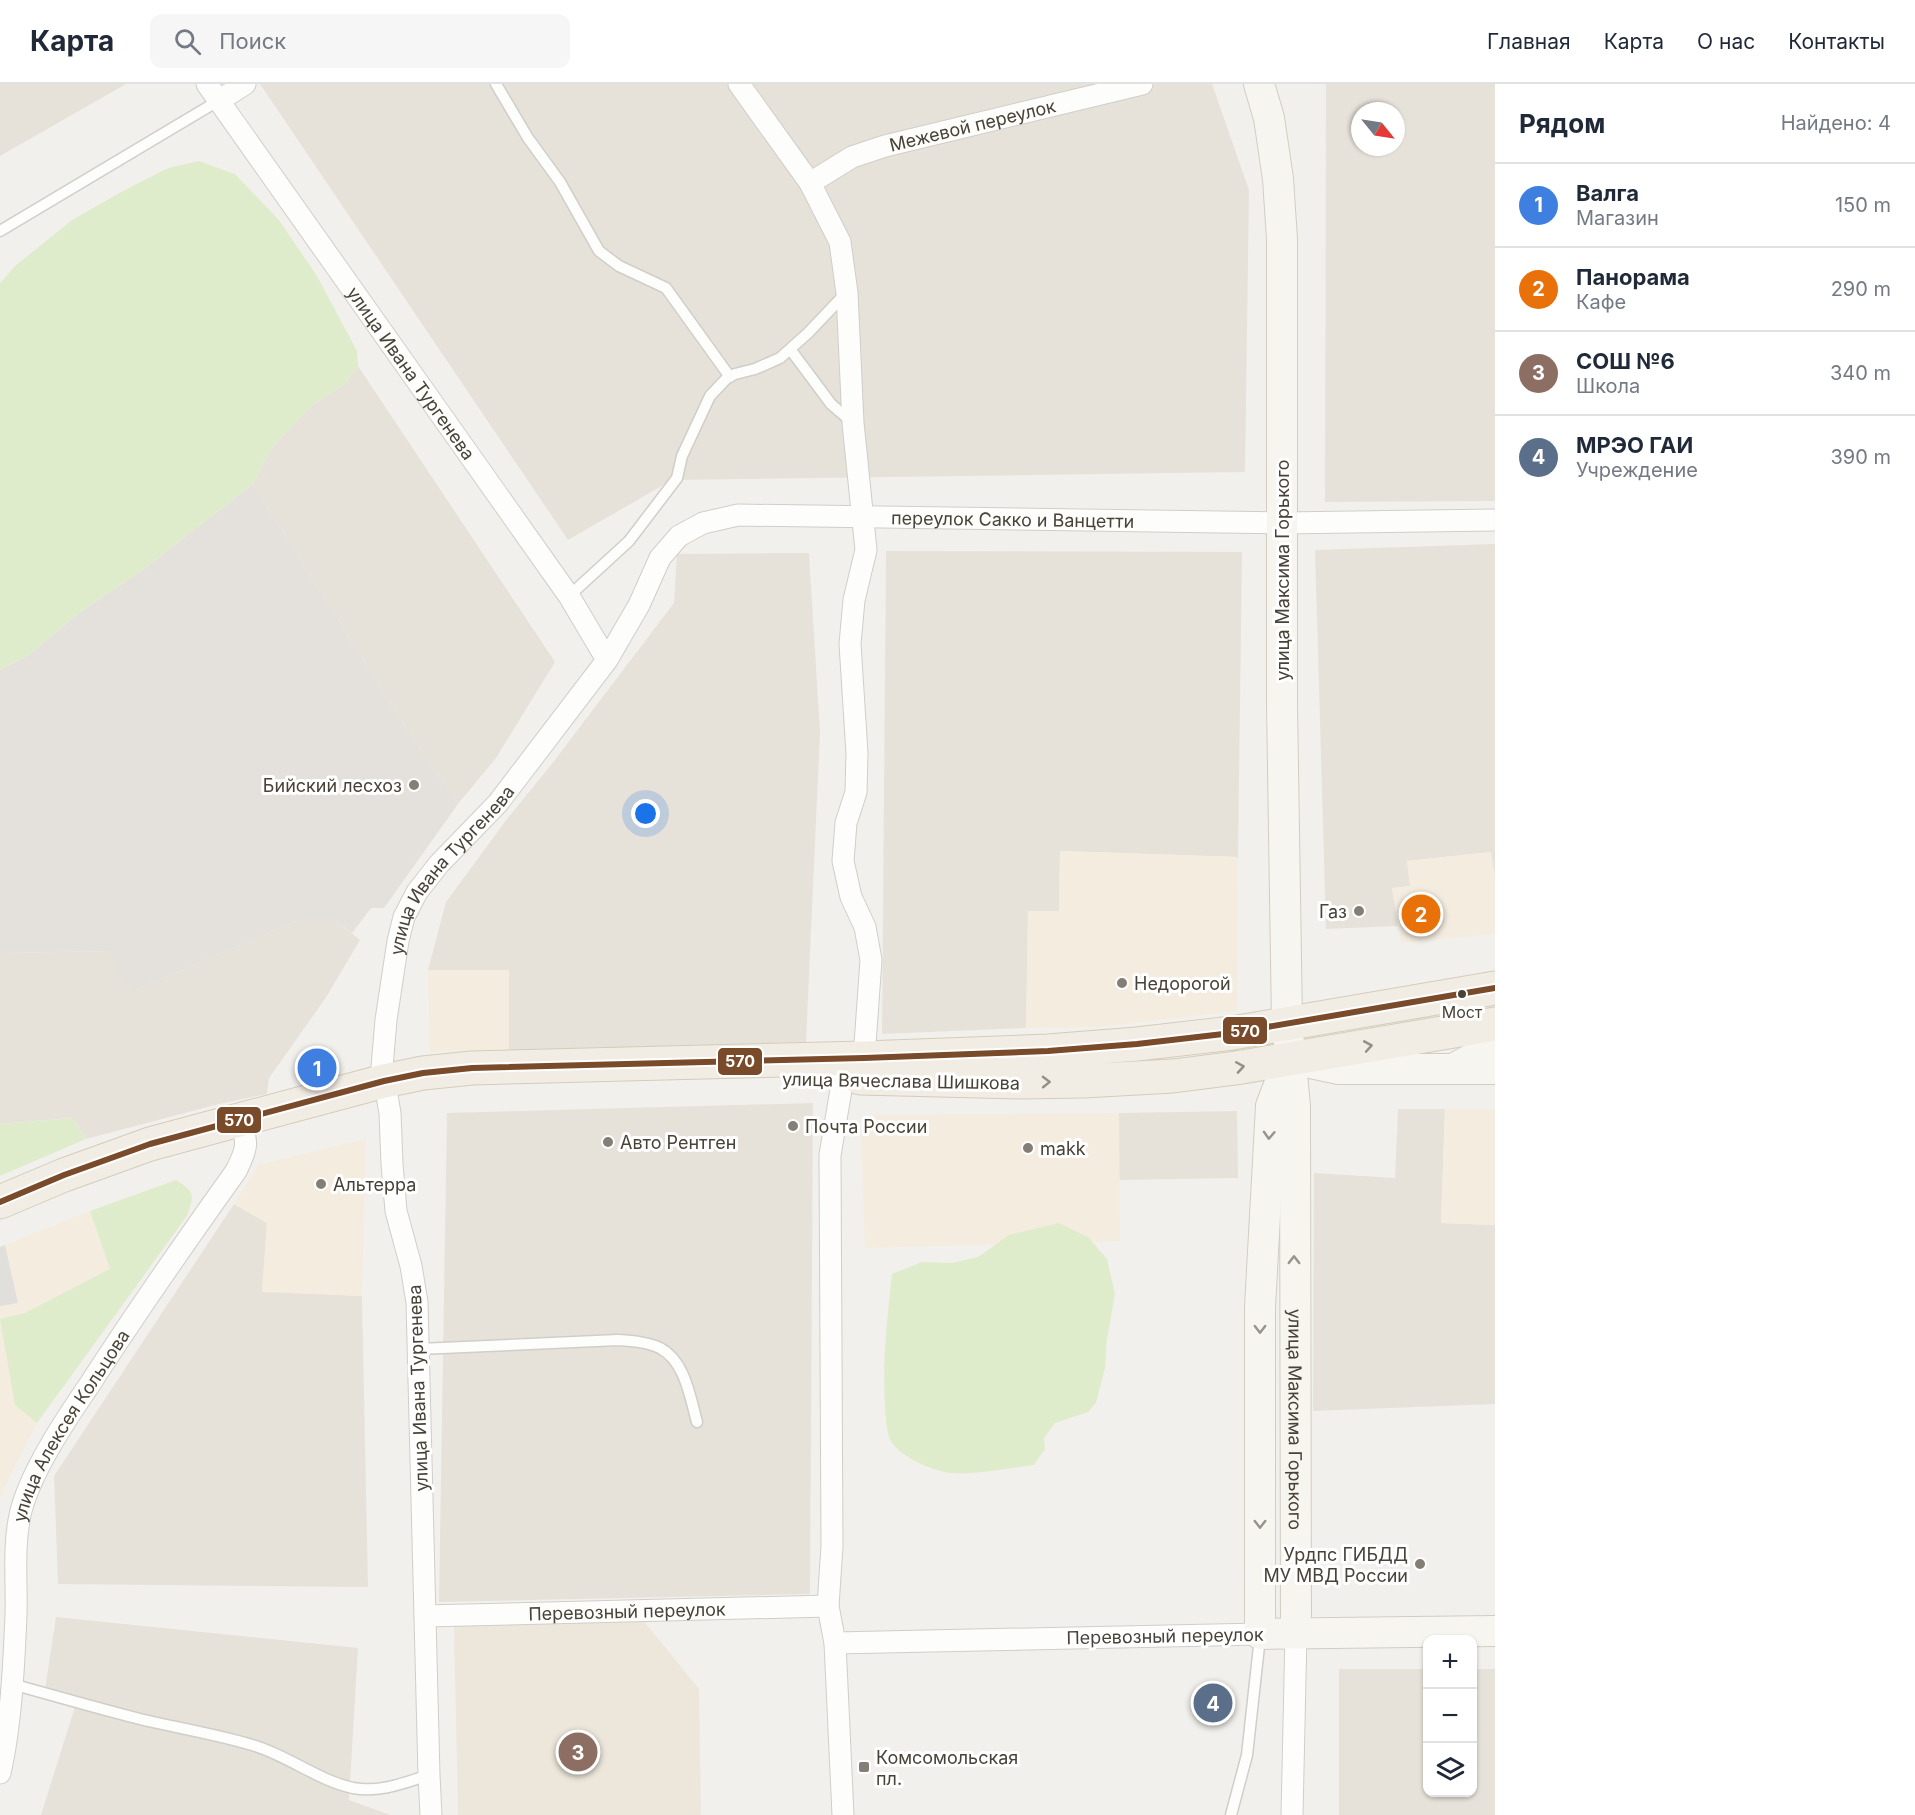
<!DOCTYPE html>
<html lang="ru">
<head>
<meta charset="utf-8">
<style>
	:root { --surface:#fff; --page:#f6f6f7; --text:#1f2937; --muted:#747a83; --line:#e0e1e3; --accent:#0f766e }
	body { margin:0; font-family:Inter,sans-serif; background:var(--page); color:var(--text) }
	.controls { position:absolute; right:18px; bottom:18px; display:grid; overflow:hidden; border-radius:12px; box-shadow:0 2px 4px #0004 }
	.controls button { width:54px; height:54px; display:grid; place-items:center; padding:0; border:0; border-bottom:2px solid var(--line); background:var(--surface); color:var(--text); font:30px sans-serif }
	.compass { position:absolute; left:1351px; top:18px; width:54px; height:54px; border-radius:50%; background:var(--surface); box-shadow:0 2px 4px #0004; rotate:120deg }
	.you { position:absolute; left:646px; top:730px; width:21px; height:21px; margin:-15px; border:4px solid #fff; border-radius:50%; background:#1a73e8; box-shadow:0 0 0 9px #1a73e833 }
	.badge { display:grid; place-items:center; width:39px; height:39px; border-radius:50%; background:var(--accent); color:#fff; font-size:20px; font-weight:700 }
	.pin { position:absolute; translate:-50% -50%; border:3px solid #fff; box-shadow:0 2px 6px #0006 }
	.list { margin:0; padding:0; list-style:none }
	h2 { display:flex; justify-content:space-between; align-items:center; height:78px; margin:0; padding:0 24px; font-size:26px }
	h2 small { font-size:20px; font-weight:400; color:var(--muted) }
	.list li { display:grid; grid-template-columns:39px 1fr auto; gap:18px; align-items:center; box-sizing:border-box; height:84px; padding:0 24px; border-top:2px solid var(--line) }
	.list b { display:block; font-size:22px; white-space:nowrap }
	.list p { margin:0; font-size:20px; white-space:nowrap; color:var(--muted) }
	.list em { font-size:20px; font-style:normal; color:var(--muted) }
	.icon { flex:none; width:33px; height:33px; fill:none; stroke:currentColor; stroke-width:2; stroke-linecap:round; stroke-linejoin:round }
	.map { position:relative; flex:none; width:1495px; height:1731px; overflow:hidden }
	header { display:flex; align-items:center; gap:36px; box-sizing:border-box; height:84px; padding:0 30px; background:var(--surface); border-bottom:2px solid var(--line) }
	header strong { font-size:28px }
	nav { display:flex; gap:33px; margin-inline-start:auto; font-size:21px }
	.search { width:420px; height:54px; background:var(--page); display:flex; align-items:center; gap:15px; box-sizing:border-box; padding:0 21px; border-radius:12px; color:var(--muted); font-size:22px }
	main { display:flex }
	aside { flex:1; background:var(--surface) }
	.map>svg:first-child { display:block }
	.residential { fill:#e6e2d9; fill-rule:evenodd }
	.commercial { fill:#f4ecdf }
	.industrial { fill:#e4e0db }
	.education { fill:#ede7db }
	.green { fill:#dfeccc }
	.parking { fill:#e1dfdc }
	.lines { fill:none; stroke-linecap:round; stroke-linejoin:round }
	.lane-casing { stroke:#d0cec9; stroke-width:13 }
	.street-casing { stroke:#d0cec9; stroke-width:23 }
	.secondary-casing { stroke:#d2cdc3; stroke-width:32 }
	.primary-casing { stroke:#d4ccb9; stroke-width:35 }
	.lane { stroke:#fdfdfc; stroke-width:10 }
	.street { stroke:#fdfdfc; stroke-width:21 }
	.secondary { stroke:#f7f5ef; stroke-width:30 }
	.primary { stroke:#f2ede4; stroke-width:33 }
	.bus-1-casing { stroke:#fff; stroke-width:10 }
	.bus-1 { stroke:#7a4b2a; stroke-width:6 }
	.oneway { stroke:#948f85 }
	.oneway2 { stroke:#97938a }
	.poi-dot { fill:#847f76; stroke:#fff; stroke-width:2 }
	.bus-dot { fill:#484237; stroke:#fff; stroke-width:2 }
	.labels { text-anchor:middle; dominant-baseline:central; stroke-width:6; stroke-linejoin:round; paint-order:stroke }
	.bus-label { font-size:16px; fill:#484237; stroke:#fff }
	.street-label { font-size:18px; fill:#484237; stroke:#fff }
	.poi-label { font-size:18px; fill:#484237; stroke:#fff; text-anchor:start }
	.line-badge { stroke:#fff; stroke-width:2 }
	.badge-label { font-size:16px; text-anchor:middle; font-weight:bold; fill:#fff }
</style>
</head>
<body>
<header>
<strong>Карта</strong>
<div class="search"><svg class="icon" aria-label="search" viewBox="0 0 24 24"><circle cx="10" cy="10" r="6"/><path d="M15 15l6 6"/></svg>Поиск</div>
<nav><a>Главная</a><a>Карта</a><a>О нас</a><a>Контакты</a></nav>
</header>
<main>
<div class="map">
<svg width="1495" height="1731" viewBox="0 0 1495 1731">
	<rect width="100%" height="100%" fill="#f2f0ec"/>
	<path class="residential" d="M0,0H126L0,72Z
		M260,0H1212L1249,106L1245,388L672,396L568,456Z
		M1326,0H1495V417L1325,418ZM1360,27H1396V63H1360Z
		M358,282L555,578L496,674L458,720L399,633L253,400L271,365L312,321L345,300Z
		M1495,460V794L1491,768L1407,777L1410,802L1392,804L1398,842L1326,845L1315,466Z
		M886,467L1242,468L1238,773L1060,767L1059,827L1028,828L1026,944L882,950Z
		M809,469L820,648L806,958L509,967V886H428L446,818L507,735L551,681L674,519L677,470Z
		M298,836H335L360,856L325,915L269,994L267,1010L219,1020L86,1055L72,1034L0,1040V869L112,867L136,906Z
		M813,1019L810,1510L439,1518L447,1029Z
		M1398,1025H1445L1441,1139L1495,1141V1320L1313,1327L1314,1089L1395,1094Z
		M1237,1027L1238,1094L1119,1096V1029Z
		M234,1120L267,1139L262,1207L362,1212L368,1503L58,1500L54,1392Z
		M56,1533L358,1564L349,1716L390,1731H41L78,1613L45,1606Z
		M1339,1585H1427L1428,1708H1472L1473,1585H1495V1731H1339Z"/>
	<path class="commercial" d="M1060,767L1238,773L1237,927L1098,943L1026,944L1028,827H1059Z
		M1491,768L1495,794V850L1401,859L1392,804L1410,802L1407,777Z
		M428,886H509V967L430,968Z
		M1445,1025H1495V1141L1441,1139Z
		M1119,1029L1120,1157L865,1164L861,1051L875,1031Z
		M366,1055L362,1212L262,1208L267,1139L234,1120L258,1081Z
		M90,1127L110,1185L25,1230L15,1321L37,1339L2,1408L0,1416V1163Z"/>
	<path class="industrial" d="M253,400L399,633L458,720L384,824H371L352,849L335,836H298L136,906L115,890L112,867L0,869V586L29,571L79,529L140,488Z"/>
	<path class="education" d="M643,1536L699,1605L701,1731H458L454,1541Z"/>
	<path class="green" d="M199,77L235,90L279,136L317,192L357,267L358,282L345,300L312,321L271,365L253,400L140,488L79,529L29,571L0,586V199L15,182L72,136L123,107L168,84Z
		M72,1034L86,1055L0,1092V1040Z
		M176,1096C196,1108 194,1111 187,1132L37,1339L15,1321L0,1235L25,1229L110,1185L90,1127Z
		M1059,1139L1088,1153L1107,1175L1115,1210L1107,1255L1105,1284L1096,1319L1088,1328L1055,1339L1044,1354L1045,1365L1034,1381C1010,1384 975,1391 952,1389C934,1388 902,1373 892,1359C886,1350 886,1333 885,1323C882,1277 887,1236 892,1190L922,1178L952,1179L978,1173L1009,1151Z"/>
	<path class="parking" d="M5,1161L18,1219L0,1222V1163Z"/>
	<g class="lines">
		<defs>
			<path id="lane" d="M496,0L528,54L560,98L599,167L619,182L666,204L730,293
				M0,147L218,17
				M790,265L831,320L853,339
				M569,512L629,457L677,394L682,372L710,312L727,294L735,290L755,285L780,274L808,249L846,209
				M419,1265L618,1256C632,1257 647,1258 660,1264C685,1277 690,1313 697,1338
				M12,1600C55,1612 97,1624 140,1635C177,1644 216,1650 252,1661C287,1671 317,1696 353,1704C379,1709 404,1699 429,1691
				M1231,1731L1247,1671L1260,1553"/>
			<g id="street">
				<path id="s1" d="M207,0L569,512L607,576"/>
				<path d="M739,0L810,99L840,158L847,209L853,339L866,466L854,516L850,560L857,669L856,708L846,739L843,777L851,813L865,843L871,876L864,974"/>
				<path d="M218,17L245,0"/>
				<path id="s2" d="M810,99L852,73L885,62L1142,0"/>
				<path d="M843,994L830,1071L832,1462L828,1522L835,1559L843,1731"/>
				<path id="s3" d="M425,1532L828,1522"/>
				<path d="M835,1559L1260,1550"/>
				<path id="s4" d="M0,1689C11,1641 14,1580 16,1531C17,1497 13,1465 20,1431C29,1390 66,1335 90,1300C137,1227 186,1157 236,1087C248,1063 248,1060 240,1034"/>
				<path id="s5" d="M431,1731L429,1691L417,1218L411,1182L396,1127L392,1080L390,1029L382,983L386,936L398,857L404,833L417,808L439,780L498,719L607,576L639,521L660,474L679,452L703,439L738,431L1282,439L1495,436"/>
				<path d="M1292,1731L1296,1549"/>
			</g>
			<g id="secondary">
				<path id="s6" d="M1259,0L1269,34L1278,95L1282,155V620L1287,939L1295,1022L1296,1549"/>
				<path d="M1292,975L1339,985H1495"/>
				<path d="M1288,977L1271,1022L1260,1223V1550L1495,1547"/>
				<path d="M1455,984L1495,962"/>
			</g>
			<path id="primary" d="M860,994L1022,998L1083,997L1173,992L1236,984L1495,940
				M0,1118L64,1091L150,1060L384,997L423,989L472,984L864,974L1048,967L1137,960L1232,949L1495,904"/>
		</defs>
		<use href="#lane" class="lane-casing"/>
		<use href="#street" class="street-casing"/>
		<use href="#secondary" class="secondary-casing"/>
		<use href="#primary" class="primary-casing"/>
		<use href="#lane" class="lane"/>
		<use href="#street" class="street"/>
		<use href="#secondary" class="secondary"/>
		<use href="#primary" class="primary"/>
		<defs>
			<path id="bus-1" d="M0,1118L64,1091L150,1060L384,997L423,989L472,984L864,974L1048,967L1137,960L1232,949L1495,904"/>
		</defs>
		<use href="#bus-1" class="bus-1-casing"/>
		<use href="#bus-1" class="bus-1"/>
	</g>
	<defs><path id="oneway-chevron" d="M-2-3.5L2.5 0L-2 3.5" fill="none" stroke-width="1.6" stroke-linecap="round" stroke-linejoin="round" transform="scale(1.5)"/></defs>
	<g class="oneway">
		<use href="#oneway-chevron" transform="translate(1368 962) rotate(-10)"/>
		<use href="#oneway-chevron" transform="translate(1240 983) rotate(-9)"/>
		<use href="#oneway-chevron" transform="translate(1046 998) rotate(-1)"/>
	</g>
	<g class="oneway2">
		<use href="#oneway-chevron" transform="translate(1269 1051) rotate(93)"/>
		<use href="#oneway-chevron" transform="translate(1294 1176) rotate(-90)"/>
		<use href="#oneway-chevron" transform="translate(1260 1245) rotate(90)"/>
		<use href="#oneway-chevron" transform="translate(1260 1440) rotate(90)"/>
	</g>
	<g class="poi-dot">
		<circle cx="414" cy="701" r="6"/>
		<circle cx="1359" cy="827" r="6"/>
		<circle cx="1122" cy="899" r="6"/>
		<circle cx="793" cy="1042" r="6"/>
		<circle cx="608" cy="1058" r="6"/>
		<circle cx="1028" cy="1064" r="6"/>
		<circle cx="321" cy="1100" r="6"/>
		<circle cx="1420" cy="1480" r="6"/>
		<rect x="858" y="1677" width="12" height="12" rx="3"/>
	</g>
	<circle class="bus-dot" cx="1462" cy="910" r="5"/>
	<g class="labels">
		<g class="bus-label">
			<text x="1462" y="928">Мост</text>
		</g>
		<g class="street-label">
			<text stroke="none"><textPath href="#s2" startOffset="174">Межевой переулок</textPath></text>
			<text stroke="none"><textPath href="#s1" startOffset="354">улица Ивана Тургенева</textPath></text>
			<text stroke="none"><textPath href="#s5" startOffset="1714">переулок Сакко и Ванцетти</textPath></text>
			<text transform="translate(1282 486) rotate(-90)">улица Максима Горького</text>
			<text stroke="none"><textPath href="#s5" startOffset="968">улица Ивана Тургенева</textPath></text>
			<text transform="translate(901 997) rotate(1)">улица Вячеслава Шишкова</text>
			<text transform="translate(418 1304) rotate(-92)">улица Ивана Тургенева</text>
			<text stroke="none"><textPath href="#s6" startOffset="1338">улица Максима Горького</textPath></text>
			<text stroke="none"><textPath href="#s4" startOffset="362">улица Алексея Кольцова</textPath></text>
			<text stroke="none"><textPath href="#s3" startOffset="202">Перевозный переулок</textPath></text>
			<text transform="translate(1165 1552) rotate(-1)">Перевозный переулок</text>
		</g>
		<g class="poi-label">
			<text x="402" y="701" text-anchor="end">Бийский лесхоз</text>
			<text x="1347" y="827" text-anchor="end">Газ</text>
			<text x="1134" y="899">Недорогой</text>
			<text x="805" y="1042">Почта России</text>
			<text x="620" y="1058">Авто Рентген</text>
			<text x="1040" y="1064">makk</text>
			<text x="333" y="1100">Альтерра</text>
			<text x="1408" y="1470" text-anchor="end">Урдпс ГИБДД<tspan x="1408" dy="21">МУ МВД России</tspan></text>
			<text x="876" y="1673">Комсомольская<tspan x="876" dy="21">пл.</tspan></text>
		</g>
	</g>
	<g class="line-badge">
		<rect x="1222" y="932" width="46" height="29" rx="6" fill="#7a4b2a"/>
		<rect x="717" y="963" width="46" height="29" rx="6" fill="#7a4b2a"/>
		<rect x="216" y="1022" width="46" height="28" rx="6" fill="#7a4b2a"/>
	</g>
	<g class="badge-label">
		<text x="1245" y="953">570</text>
		<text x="740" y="983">570</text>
		<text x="239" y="1042">570</text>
	</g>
</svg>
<div class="controls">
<button>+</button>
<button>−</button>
<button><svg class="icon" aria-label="layers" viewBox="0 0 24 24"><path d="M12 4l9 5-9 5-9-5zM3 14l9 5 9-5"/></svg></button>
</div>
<svg class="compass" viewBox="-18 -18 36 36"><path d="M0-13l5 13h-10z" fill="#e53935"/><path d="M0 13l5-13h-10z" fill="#747a83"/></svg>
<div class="you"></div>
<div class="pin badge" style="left:317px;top:984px;background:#3f7fe0">1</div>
<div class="pin badge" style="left:1421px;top:830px;background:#e8710a">2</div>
<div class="pin badge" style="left:578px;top:1668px;background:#8d6e63">3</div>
<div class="pin badge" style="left:1213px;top:1619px;background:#5c6f8a">4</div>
</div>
<aside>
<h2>Рядом<small>Найдено: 4</small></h2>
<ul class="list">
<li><span class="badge" style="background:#3f7fe0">1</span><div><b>Валга</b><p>Магазин</p></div><em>150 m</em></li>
<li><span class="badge" style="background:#e8710a">2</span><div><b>Панорама</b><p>Кафе</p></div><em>290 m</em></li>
<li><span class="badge" style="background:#8d6e63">3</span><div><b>СОШ №6</b><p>Школа</p></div><em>340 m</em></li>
<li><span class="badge" style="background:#5c6f8a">4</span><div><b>МРЭО ГАИ</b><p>Учреждение</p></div><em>390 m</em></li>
</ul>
</aside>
</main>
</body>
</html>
